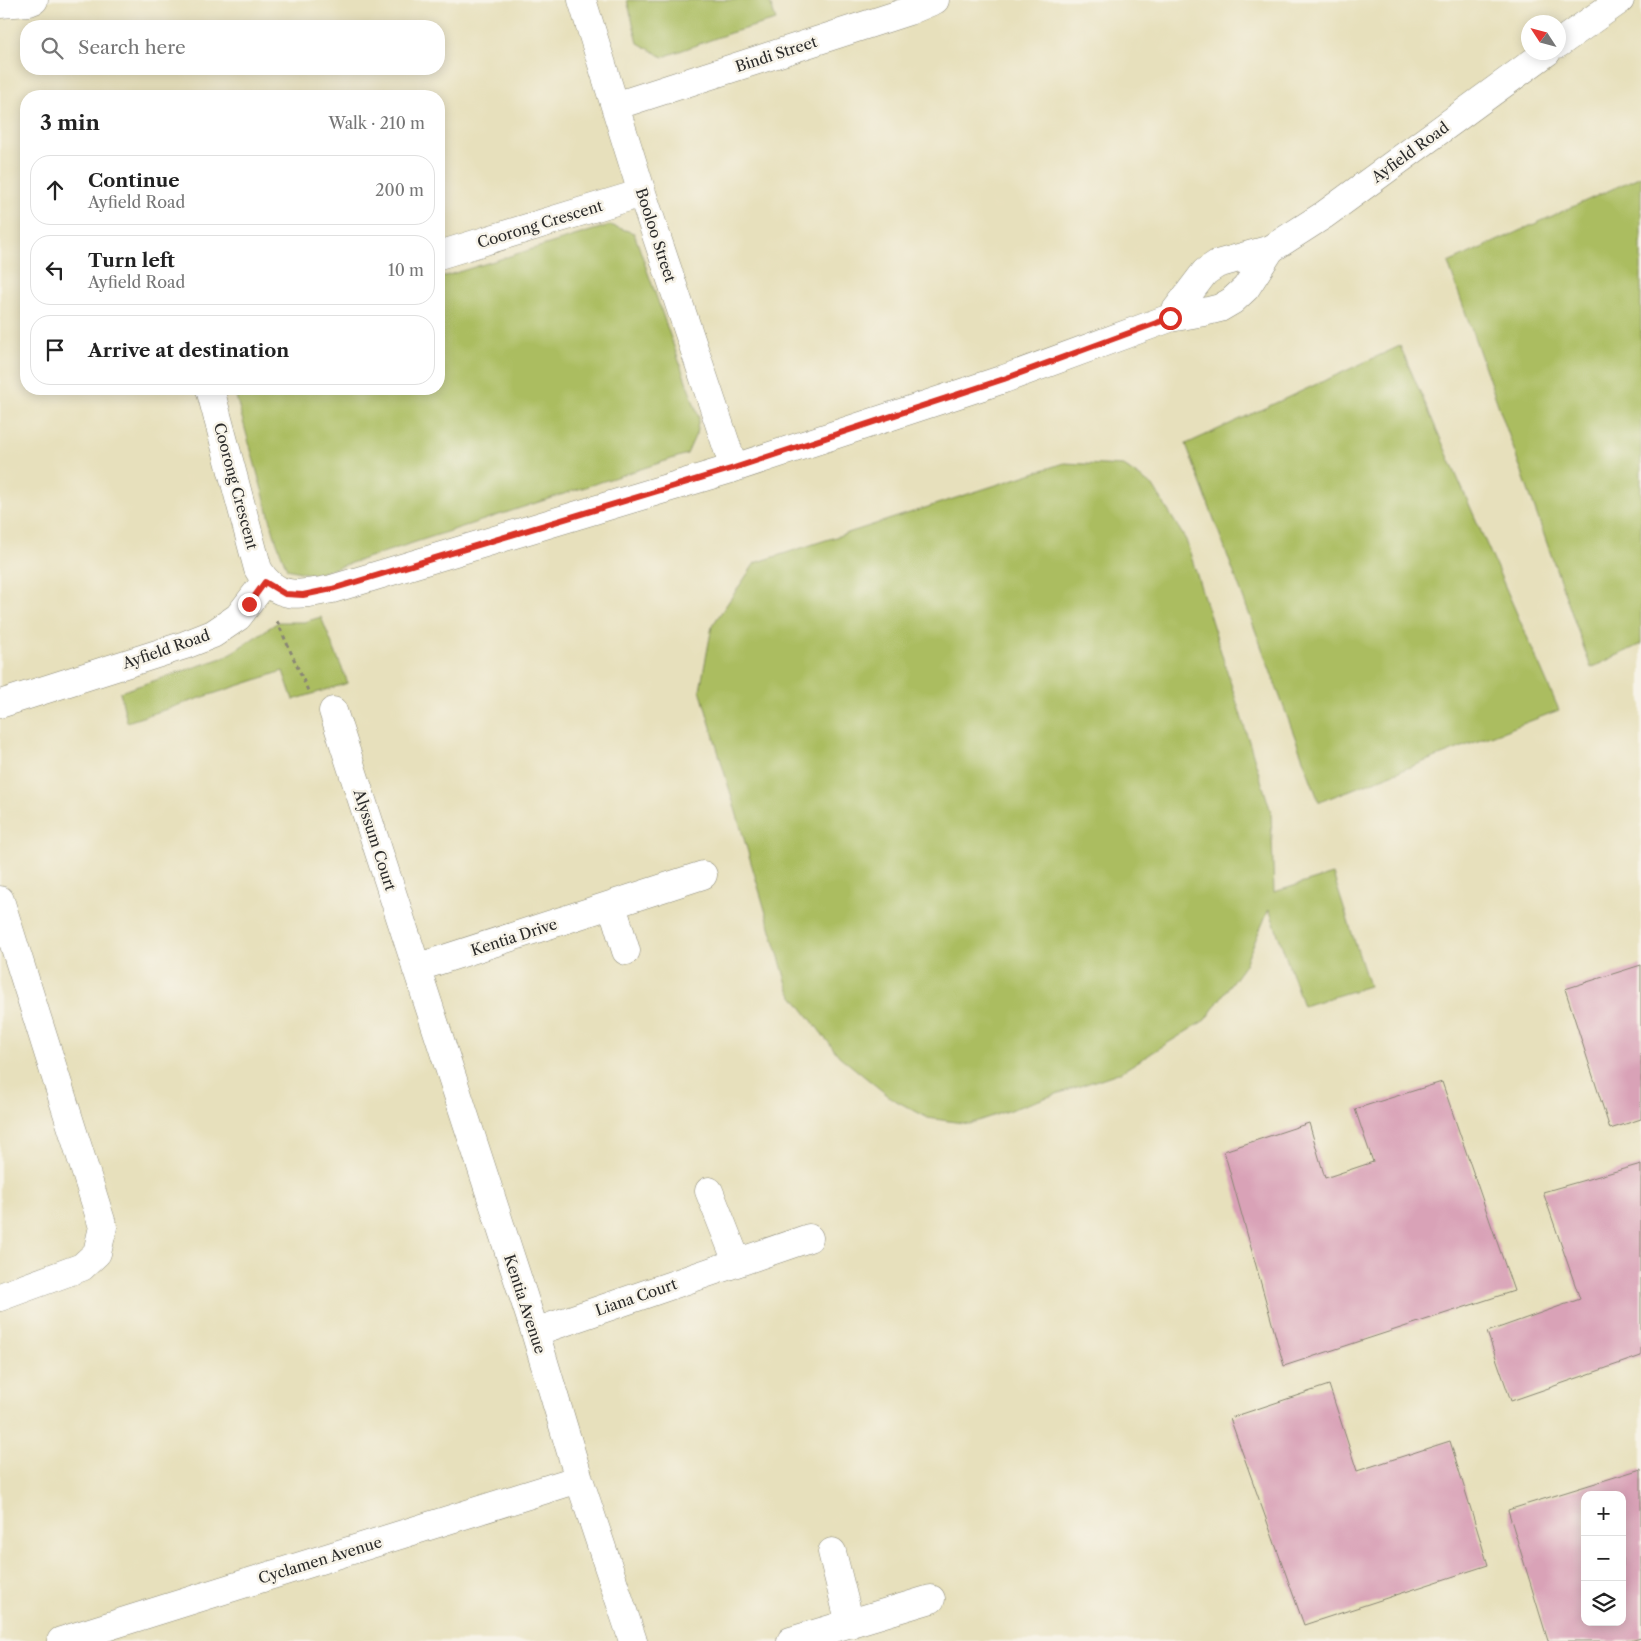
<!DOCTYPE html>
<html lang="en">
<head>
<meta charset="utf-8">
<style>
	:root { --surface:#fff; --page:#f6f6f6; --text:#222; --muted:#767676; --line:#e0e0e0 }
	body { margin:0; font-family:"Libre Caslon Text",serif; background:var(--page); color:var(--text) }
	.controls { position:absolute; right:15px; bottom:15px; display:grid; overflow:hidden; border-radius:10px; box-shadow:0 2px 12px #0003 }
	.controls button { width:45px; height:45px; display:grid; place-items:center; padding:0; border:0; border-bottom:1px solid var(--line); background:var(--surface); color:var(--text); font:25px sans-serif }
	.compass { position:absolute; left:1521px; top:15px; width:45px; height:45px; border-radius:50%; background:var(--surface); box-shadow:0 2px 12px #0003; rotate:306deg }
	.stop { position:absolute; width:15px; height:15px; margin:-11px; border:4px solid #d93025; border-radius:50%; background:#fff }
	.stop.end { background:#d93025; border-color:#fff; box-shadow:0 1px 5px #0008 }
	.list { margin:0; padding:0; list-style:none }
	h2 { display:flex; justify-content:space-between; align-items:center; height:65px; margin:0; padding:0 20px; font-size:21px }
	h2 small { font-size:16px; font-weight:400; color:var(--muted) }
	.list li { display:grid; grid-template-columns:32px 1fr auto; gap:15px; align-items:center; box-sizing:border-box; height:70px; margin:0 10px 10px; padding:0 10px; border:1px solid var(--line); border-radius:20px }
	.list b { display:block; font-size:19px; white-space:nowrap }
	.list p { margin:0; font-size:16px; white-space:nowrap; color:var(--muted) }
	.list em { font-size:16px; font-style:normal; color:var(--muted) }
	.icon { flex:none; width:28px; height:28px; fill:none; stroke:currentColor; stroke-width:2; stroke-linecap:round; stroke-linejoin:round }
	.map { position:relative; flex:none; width:1641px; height:1641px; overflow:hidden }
	.search { position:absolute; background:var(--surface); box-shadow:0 2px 12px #0003; left:20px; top:20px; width:425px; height:55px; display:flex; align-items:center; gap:12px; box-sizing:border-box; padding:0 18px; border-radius:20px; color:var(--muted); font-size:19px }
	.panel { position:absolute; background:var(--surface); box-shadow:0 2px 12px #0003; left:20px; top:90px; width:425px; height:305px; border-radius:20px }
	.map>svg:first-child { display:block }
	.green { fill:#abbd61; stroke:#6b7446 }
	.building { fill:#d9a2b7; fill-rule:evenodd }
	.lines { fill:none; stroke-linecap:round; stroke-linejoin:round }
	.minor-casing { stroke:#898674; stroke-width:29 }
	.path { stroke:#898674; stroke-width:3; stroke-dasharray:4 4; stroke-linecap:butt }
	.minor { stroke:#fff; stroke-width:28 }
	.route { stroke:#d93025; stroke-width:6 }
	.labels { text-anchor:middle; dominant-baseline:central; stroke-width:5; stroke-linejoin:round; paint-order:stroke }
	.street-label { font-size:15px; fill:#2b2b2b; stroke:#f7f3e8 }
</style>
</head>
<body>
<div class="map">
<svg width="1641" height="1641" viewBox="0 0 1641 1641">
	<rect width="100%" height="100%" fill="#f7f3e8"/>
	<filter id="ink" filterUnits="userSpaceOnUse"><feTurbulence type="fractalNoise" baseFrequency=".02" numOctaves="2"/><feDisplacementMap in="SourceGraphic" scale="10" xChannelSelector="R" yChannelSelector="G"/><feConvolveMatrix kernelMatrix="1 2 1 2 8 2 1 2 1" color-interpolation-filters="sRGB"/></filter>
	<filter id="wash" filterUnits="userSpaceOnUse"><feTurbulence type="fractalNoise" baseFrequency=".0096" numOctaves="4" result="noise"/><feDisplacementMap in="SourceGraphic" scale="20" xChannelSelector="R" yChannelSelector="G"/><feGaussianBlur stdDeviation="1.12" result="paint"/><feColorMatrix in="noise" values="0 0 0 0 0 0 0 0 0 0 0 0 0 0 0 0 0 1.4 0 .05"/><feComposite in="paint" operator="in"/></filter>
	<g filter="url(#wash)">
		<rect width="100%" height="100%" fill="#e7e0bc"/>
		<path class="green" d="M627,0H769L776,20L730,33L663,57L638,43Z
			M1641,176V644L1591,668L1448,263Z
			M610,225L634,233L699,418L696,434L687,454L314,575L287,569L276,540L234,389H439V278Z
			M1400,346L1559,710L1319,802L1186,444Z
			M1064,463L1124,466L1153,486L1186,540L1271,812L1274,892L1333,874L1369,986L1303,1006L1269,909L1244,966L1205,1020L1121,1072L969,1124L928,1118L891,1098L839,1056L789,991L700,690L712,626L755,563Z
			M321,617L348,683L293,700L283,671L127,722L120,692L225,657L278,622H304Z"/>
		<g id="blocks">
			<path class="building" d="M1641,965V1119L1610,1129L1565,989Z
				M1442,1082L1514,1291L1284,1366L1224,1151L1309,1123L1325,1178L1373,1162L1355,1109Z
				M1641,1164V1356L1511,1401L1487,1332L1580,1299L1543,1192Z
				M1329,1385L1357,1471L1450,1441L1488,1565L1304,1625L1230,1418Z
				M1641,1469V1638L1630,1641H1548L1508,1510ZM1585,1495H1622V1622H1585Z"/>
		</g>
	</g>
	<g filter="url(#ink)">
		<use href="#blocks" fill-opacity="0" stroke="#898674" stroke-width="1"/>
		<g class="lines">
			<defs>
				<path id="minor" d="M582,0L642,193L734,468
					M0,4L29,2L34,0
					M1558,44L1620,0
					M615,106L909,11L935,0
					M439,255L642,193
					M1170,318L1205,272L1217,264L1271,249L1324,215L1547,52
					M210,389L258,569C276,601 301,595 332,589L734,468L1004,379L1170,318L1204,312L1220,308L1232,301L1246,288L1271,249
					M0,704L185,645L213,634L238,617L265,582
					M333,711L535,1332L579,1479L633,1641
					M0,900L103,1227L97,1253L82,1267L0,1297
					M612,905L626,951
					M416,968L703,875
					M709,1191L737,1262
					M535,1332L809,1238
					M832,1552L850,1624
					M61,1641L579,1479
					M791,1641L931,1599"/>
			</defs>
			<use href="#minor" class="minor-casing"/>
			<path class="path" d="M277,621L309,693"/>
			<use href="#minor" class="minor"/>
		</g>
	</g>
	<g class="lines" filter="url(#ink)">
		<path class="route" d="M249,604L265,582L285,594L303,595L332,589L734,468L1004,379L1170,318"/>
	</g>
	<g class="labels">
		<g class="street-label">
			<text transform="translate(776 54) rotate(-18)">Bindi Street</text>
			<text transform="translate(1410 152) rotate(-36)">Ayfield Road</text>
			<text transform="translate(540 224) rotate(-17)">Coorong Crescent</text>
			<text transform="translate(656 235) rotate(72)">Booloo Street</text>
			<text transform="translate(236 486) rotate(75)">Coorong Crescent</text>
			<text transform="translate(166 649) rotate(-19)">Ayfield Road</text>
			<text transform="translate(375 840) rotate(72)">Alyssum Court</text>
			<text transform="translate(514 937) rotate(-18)">Kentia Drive</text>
			<text transform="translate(636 1297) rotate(-19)">Liana Court</text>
			<text transform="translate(525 1304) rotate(72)">Kentia Avenue</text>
			<text transform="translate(320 1560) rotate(-17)">Cyclamen Avenue</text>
		</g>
	</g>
</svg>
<div class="controls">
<button>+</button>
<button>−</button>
<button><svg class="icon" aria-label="layers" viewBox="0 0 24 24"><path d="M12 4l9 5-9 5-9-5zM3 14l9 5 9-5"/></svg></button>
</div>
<svg class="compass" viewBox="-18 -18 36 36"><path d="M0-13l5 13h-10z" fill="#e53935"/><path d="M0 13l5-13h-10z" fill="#767676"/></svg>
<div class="stop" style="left:1170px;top:318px"></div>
<div class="stop end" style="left:249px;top:604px"></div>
<div class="search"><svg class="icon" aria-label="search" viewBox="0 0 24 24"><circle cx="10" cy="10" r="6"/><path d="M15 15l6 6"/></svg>Search here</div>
<section class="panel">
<h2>3 min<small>Walk · 210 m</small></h2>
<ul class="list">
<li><svg class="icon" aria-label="ahead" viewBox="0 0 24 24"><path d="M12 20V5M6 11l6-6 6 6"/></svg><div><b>Continue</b><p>Ayfield Road</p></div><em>200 m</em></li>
<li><svg class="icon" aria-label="left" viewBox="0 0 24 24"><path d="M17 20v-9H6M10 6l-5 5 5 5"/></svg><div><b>Turn left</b><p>Ayfield Road</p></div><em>10 m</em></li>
<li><svg class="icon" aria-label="arrive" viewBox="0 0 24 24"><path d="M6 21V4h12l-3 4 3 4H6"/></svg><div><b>Arrive at destination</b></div></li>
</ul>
</section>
</div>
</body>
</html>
